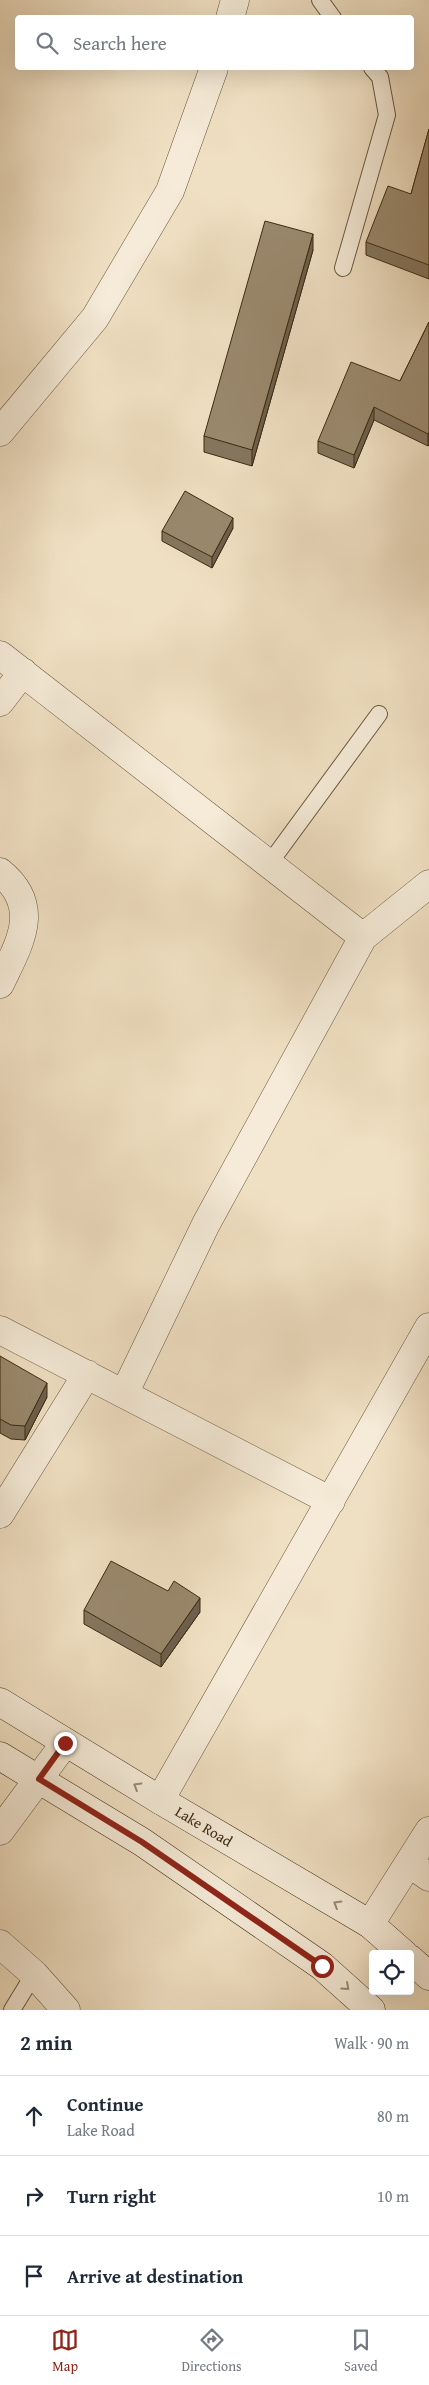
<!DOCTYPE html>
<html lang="en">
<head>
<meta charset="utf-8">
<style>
	:root { --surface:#fff; --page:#f6f6f7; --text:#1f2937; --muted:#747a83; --line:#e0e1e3; --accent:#8f2418 }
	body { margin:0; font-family:"Gentium Book Plus",serif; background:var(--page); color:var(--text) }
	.controls { position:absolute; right:15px; bottom:15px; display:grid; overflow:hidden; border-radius:5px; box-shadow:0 5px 20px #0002 }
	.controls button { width:45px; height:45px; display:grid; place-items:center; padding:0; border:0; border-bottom:1px solid var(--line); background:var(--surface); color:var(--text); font:25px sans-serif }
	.stop { position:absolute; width:15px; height:15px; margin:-11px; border:4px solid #8f2418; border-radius:50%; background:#fff }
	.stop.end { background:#8f2418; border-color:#fff; box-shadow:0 1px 5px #0008 }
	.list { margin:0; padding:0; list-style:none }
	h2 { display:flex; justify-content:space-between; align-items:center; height:65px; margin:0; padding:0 20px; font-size:21px }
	h2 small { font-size:16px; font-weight:400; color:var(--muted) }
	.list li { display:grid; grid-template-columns:32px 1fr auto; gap:15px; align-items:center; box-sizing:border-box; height:80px; padding:0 20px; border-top:1px solid var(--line) }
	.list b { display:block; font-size:19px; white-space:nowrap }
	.list p { margin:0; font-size:16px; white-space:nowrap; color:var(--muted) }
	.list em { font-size:16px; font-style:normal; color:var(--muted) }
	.icon { flex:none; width:28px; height:28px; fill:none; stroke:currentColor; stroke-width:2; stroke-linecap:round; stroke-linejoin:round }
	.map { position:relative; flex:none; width:429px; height:2010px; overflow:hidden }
	.search { position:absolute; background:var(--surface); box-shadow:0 5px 20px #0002; left:15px; right:15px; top:15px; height:55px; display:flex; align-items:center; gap:12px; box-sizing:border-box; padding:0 18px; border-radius:5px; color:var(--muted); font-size:19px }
	.sheet { height:305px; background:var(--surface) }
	nav { display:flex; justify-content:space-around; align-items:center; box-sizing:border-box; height:70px; border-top:1px solid var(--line); background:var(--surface); font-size:14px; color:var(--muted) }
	nav a { display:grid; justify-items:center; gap:2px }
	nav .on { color:var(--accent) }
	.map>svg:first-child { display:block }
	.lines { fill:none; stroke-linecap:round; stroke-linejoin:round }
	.service-casing { stroke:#69583e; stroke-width:18 }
	.minor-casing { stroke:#69583e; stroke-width:29 }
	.secondary-casing { stroke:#3c2a11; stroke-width:29 }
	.service { stroke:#f5ebd8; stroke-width:16 }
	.minor { stroke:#f5ebd8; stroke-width:28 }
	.secondary { stroke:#f5ebd8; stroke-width:28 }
	.wall { fill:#84765f; stroke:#3c2a11 }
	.shaded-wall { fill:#6c604d; stroke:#3c2a11 }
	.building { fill:#9a896e; stroke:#3c2a11 }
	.oneway { stroke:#988a74 }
	.route { stroke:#8f2418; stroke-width:6 }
	.labels { text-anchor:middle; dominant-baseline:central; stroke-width:4; stroke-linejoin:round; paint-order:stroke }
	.street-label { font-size:15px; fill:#3c2a11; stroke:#f5ebd8 }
</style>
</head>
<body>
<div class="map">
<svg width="429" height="2010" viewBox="0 0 429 2010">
	<rect width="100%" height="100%" fill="#f0e0c3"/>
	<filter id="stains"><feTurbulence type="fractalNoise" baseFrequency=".004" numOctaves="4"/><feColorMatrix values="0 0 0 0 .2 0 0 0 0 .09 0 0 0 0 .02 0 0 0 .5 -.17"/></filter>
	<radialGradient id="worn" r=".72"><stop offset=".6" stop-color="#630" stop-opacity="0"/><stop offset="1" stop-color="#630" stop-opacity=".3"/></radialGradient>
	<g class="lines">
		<defs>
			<path id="service" d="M320,0L333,18
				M343,268L387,115L380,77L372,68
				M269,864L379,714
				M12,2010L34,1974"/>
			<path id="minor" d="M230,18L235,0
				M0,432L95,318L170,191L214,68
				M0,655L363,937L206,1224L124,1394
				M0,702L23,672
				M0,872C43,907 19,944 0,984
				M363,937L429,884
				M0,1330L331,1501
				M0,1514L87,1374
				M160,1800L429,1327
				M0,1831L65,1743
				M409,1863L429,1877
				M370,1924L429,1831
				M0,1944L34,1974L66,2010"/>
			<path id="secondary" d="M0,1702L160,1800L370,1924L404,1954
				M0,1756L142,1842L322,1966L371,2010
				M410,1959L429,1976"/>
		</defs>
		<use href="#service" class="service-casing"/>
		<use href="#minor" class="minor-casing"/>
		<use href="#secondary" class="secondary-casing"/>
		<use href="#service" class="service"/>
		<use href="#minor" class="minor"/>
		<use href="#secondary" class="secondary"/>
	</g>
	<path class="wall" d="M429,129V279L366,255V242L411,194Z
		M313,250L252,466L204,452V436Z
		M429,322V444L428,446L374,420L354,468L318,453V441L400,381Z
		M233,528L212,568L162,541V531Z
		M0,1356L47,1397L25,1440L11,1439L0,1433Z
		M84,1610L200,1612L161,1667L84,1624Z"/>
	<path class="shaded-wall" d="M313,234V250L252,466V450Z
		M374,407V420L354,468V455Z
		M429,432V444L428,446V434Z
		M233,518V528L212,568V557Z
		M47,1383V1397L25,1440V1426Z
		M200,1598V1612L161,1667V1654Z"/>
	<path class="building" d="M429,129V265L366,242L388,186L411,194Z
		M265,221L313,234L252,450L204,436Z
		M429,322V432L428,434L374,407L354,455L318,441L351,362L400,381Z
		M185,491L233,518L212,557L162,531Z
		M0,1356L47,1383L25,1426L11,1425L0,1419Z
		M111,1561L168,1591L174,1581L200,1598L161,1654L84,1610Z"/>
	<defs><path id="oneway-chevron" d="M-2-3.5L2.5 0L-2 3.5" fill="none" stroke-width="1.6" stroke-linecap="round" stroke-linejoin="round" transform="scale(1.25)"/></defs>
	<g class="oneway">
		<use href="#oneway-chevron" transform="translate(137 1786) rotate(-149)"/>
		<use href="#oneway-chevron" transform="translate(337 1904) rotate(-149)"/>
		<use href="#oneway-chevron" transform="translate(346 1987) rotate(42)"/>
	</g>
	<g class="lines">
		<path class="route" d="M65,1743L39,1779L142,1842L322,1966"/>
	</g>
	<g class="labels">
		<g class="street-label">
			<text transform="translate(204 1826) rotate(31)">Lake Road</text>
		</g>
	</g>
	<rect width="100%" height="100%" filter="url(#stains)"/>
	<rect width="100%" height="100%" fill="url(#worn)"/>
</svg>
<div class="controls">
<button><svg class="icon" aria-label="locate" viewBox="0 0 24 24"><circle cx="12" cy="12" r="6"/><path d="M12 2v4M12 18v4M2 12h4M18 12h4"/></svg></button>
</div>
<div class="stop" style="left:322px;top:1966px"></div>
<div class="stop end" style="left:65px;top:1743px"></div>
<div class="search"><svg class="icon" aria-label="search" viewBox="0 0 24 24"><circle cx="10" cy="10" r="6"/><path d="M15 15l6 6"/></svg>Search here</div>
</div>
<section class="sheet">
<h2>2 min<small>Walk · 90 m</small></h2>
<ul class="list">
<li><svg class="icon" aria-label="ahead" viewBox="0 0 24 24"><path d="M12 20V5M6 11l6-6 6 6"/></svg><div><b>Continue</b><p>Lake Road</p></div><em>80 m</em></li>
<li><svg class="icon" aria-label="right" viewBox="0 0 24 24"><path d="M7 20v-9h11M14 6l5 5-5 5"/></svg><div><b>Turn right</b></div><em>10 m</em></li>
<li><svg class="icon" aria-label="arrive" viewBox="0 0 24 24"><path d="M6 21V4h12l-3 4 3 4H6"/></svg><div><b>Arrive at destination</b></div></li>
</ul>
</section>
<nav>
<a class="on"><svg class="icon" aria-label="map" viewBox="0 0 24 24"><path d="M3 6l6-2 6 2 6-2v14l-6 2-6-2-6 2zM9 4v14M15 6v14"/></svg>Map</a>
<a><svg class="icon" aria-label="directions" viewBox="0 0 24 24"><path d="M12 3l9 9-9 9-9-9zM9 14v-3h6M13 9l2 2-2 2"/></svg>Directions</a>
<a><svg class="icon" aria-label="saved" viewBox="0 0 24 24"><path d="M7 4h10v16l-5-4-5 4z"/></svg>Saved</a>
</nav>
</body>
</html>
